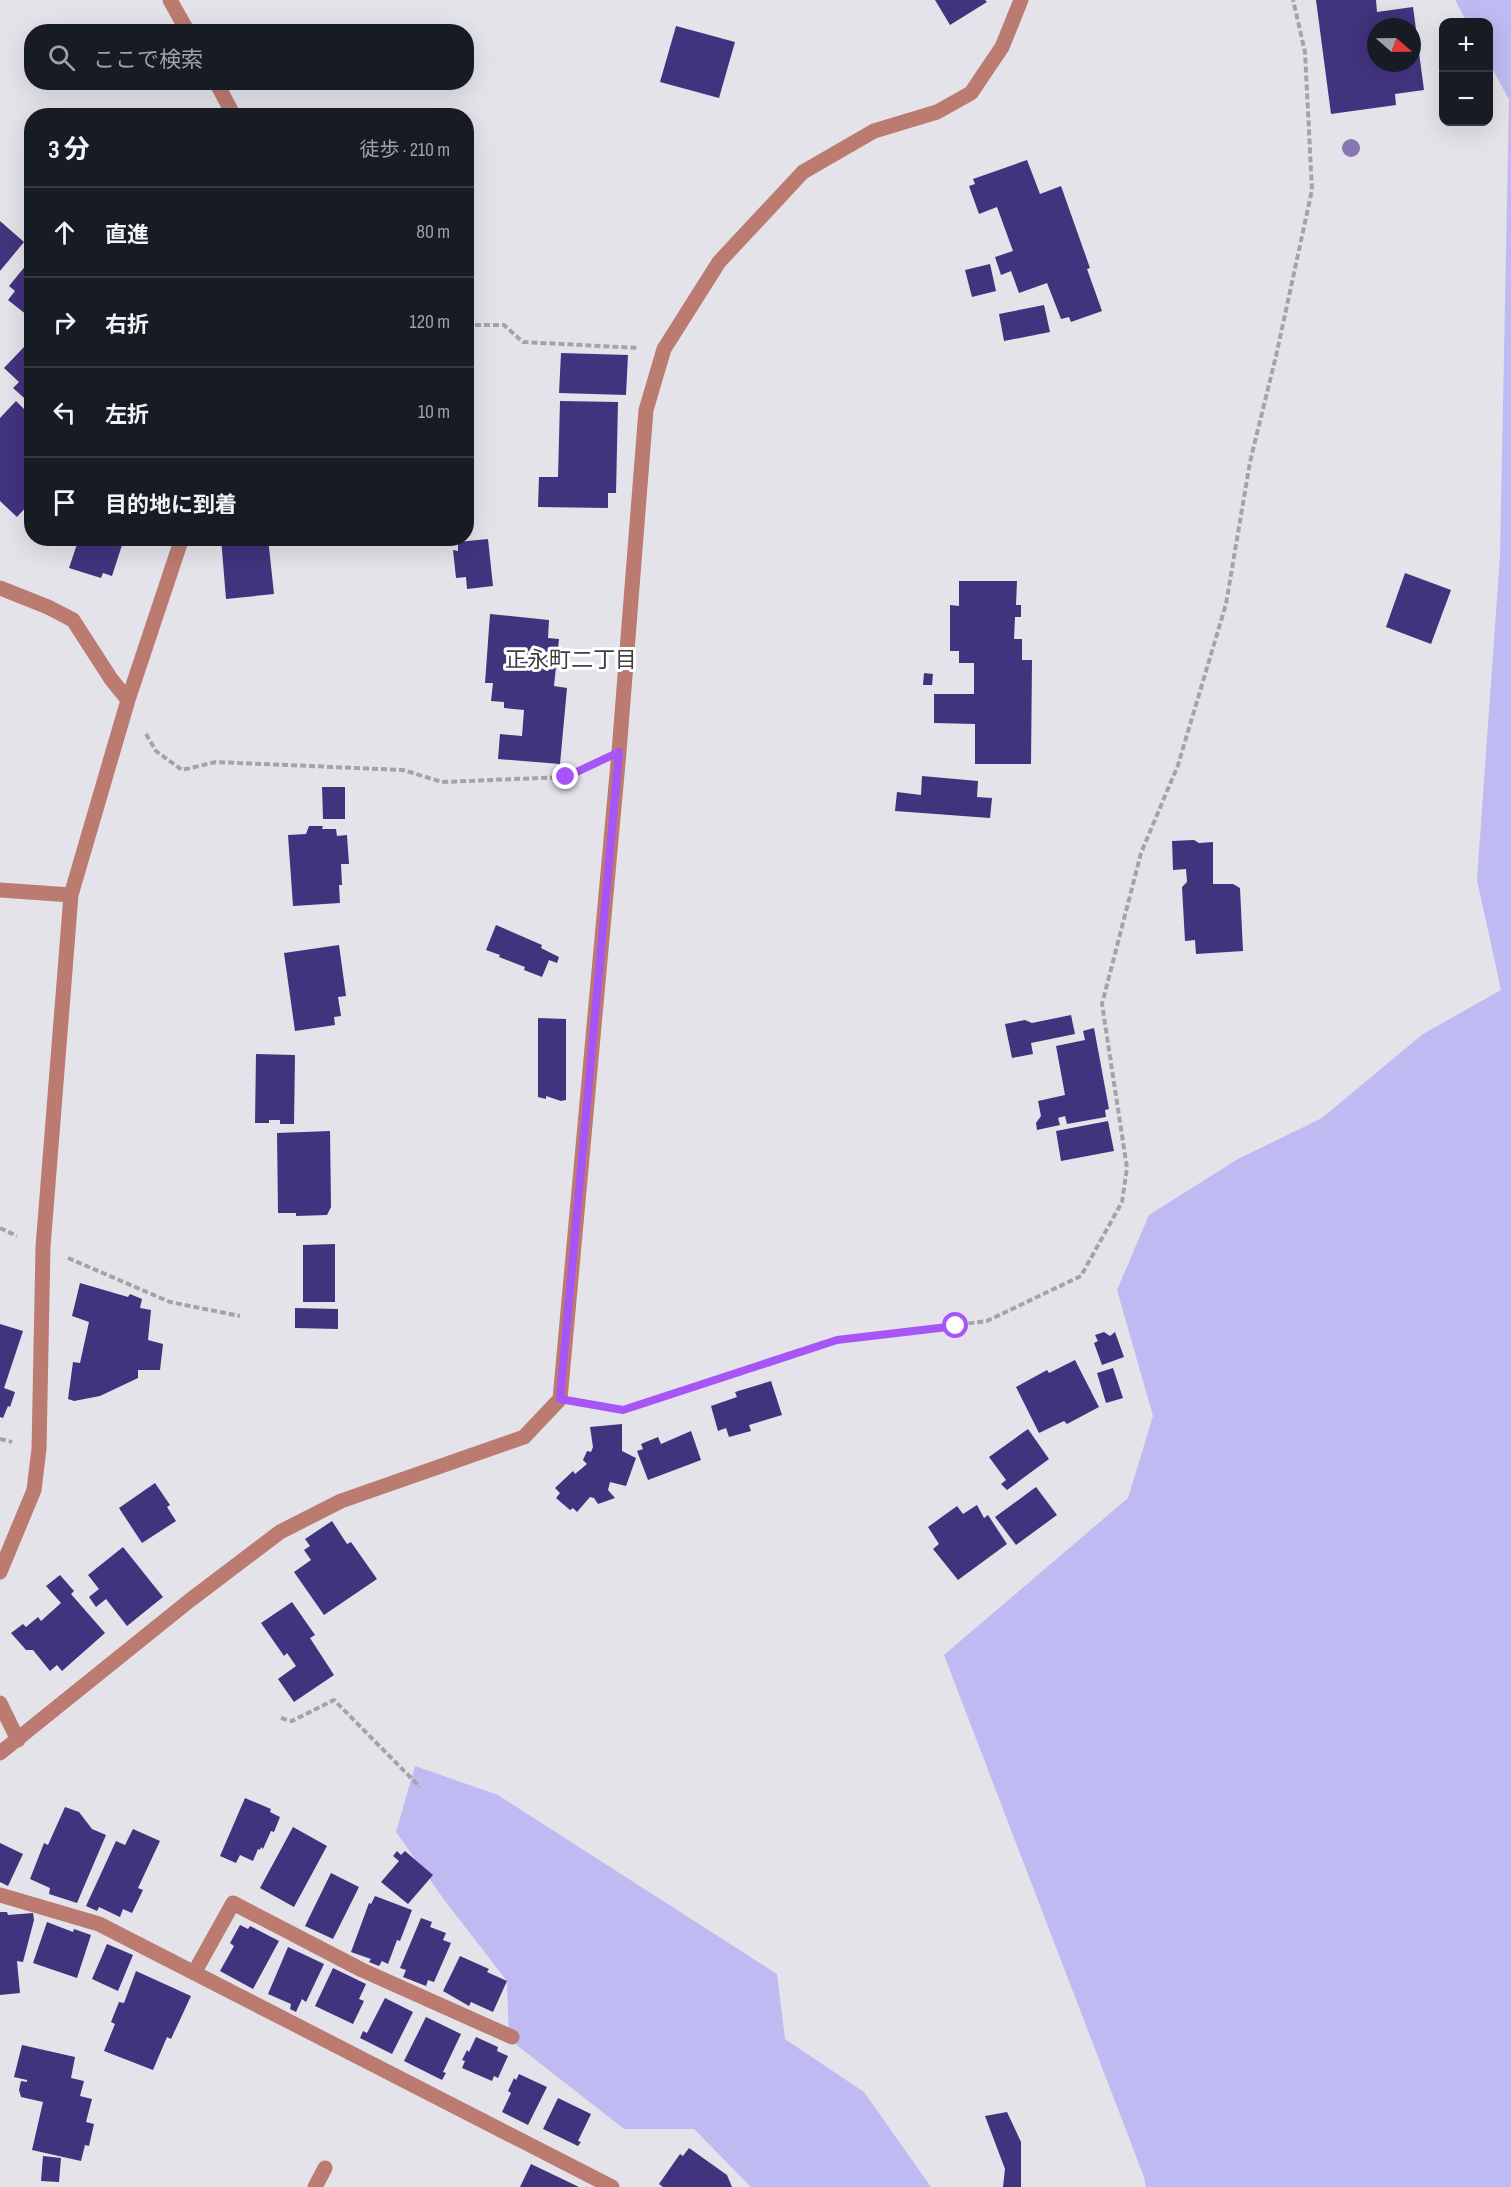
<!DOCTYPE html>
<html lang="ja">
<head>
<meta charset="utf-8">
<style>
	:root { --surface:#171b24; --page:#242831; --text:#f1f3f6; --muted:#9ea1a6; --line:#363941 }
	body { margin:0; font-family:"Sofia Sans Condensed","Noto Sans JP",sans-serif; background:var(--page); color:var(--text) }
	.controls { position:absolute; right:18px; top:18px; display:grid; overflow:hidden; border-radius:12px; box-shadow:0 6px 24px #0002 }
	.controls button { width:54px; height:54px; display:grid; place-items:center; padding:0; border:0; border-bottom:2px solid var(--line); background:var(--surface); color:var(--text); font:30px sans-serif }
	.compass { position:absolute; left:1367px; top:18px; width:54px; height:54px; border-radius:50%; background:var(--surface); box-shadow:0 6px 24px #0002; rotate:110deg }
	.stop { position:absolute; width:18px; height:18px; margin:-14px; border:4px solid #a855f7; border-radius:50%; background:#fff }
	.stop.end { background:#a855f7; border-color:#fff; box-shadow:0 2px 6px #0008 }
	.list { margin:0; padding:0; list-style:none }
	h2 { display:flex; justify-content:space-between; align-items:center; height:78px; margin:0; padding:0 24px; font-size:26px }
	h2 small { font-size:20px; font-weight:400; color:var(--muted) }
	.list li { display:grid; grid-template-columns:39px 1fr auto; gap:18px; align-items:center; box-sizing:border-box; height:90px; padding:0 24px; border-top:2px solid var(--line) }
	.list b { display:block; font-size:22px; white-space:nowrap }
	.list em { font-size:20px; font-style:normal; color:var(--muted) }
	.icon { flex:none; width:33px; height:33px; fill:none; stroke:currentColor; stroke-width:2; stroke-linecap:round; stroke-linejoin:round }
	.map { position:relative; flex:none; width:1511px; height:2187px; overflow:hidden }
	.search { position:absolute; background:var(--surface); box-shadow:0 6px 24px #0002; left:24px; top:24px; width:450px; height:66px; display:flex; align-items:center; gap:15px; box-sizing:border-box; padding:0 21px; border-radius:24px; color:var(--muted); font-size:22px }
	.panel { position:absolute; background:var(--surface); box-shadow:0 6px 24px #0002; left:24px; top:108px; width:450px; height:438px; border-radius:24px }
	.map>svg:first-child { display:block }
	.green { fill:#bfbbf2 }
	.building { fill:#42337e; fill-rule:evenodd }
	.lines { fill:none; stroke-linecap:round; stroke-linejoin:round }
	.path { stroke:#a4a3a8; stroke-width:4; stroke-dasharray:6 3; stroke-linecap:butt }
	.lane { stroke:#bb7b70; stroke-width:15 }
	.street { stroke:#bb7b70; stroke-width:15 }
	.tree { fill:#8878b1 }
	.route { stroke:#a855f7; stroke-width:8 }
	.labels { text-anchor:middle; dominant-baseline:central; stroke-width:6; stroke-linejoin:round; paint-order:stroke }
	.neighbourhood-label { font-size:22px; fill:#3e3e43; stroke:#fff }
</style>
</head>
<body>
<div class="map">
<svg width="1511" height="2187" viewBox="0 0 1511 2187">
	<rect width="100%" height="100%" fill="#e4e3ea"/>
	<path class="green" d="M1455,0H1511V2187H1146L1144,2177L944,1655L1128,1498L1153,1416L1117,1290L1149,1215L1238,1159L1322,1118L1423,1034L1501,990L1477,880L1500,556L1509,100L1489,62L1488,22H1467Z
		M415,1766L498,1795L777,1974L785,2039L864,2092L931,2187H751L694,2129H624L509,2039L507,1981L445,1901L396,1832Z"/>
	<path class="building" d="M935,0H985L987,2L950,25Z
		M1316,0H1376L1377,12L1413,7L1424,90L1395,94L1396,105L1331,114ZM1376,27H1412V63H1376Z
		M676,26L735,42L719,98L660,82Z
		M1027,160L1040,194L1061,186L1090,268L1087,269L1102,311L1071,322L1069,317L1061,319L1047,283L1019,293L1011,271L1001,275L995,257L1013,251L997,207L979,214L969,186L975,184L973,179Z
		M0,221L24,242L0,271Z
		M27,264L32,268V319L8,300L15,291L9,286Z
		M990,264L996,291L972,297L965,270Z
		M1044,305L1050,332L1004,341L999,314Z
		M32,346V405L13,388L19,382L4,368L24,347L28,350Z
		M561,353L628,355L626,395L559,393Z
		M16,401L32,417V506L29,504L17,517L0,501V418Z
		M560,401L618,402L616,493H608V508L538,507L539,477H558Z
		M79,538H103L122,545L112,576L103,573L101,578L69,568Z
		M221,538H268L274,594L226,599Z
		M488,539L493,586L467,589L466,577L456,578L453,550L458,551V542Z
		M1405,573L1451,590L1431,644L1386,627Z
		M959,581H1017L1016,605H1021V617H1015L1014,639H1022V660H1032L1031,764H975V724L934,723V694H974V663H959V651H950V605L959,606Z
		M490,614L549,620L548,638L559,639L554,686L567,688L560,764L498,759L500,734L522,736L524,710L504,708V702L491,701L493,683H485Z
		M924,673L933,674L932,685H923Z
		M922,776L978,781L977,797L992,798L990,818L895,811L897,792L921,795Z
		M322,787H345V819H323Z
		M309,826H323L322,829H336L337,836L347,835L349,864H341L342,885H339L340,903L293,906L288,835L306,834Z
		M1194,840L1199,843L1213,842V884H1233L1240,888L1243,951L1196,954L1195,940L1185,941L1182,887L1187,882L1186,869L1173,870L1172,841Z
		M496,925L542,945L541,948L559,957L557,963L549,960L542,977L524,970L525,967L499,957L500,955L486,950Z
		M339,945L346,996L338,997L341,1016L334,1017L335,1025L295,1031L284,953Z
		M1071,1015L1075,1034L1031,1043L1033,1054L1012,1058L1005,1024L1025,1020L1032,1023Z
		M538,1018L566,1019V1100L561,1101L546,1096V1099L538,1097Z
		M1094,1028L1109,1109L1105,1110L1106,1117L1067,1124L1065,1116L1058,1118L1060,1125L1037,1130L1036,1123L1041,1116L1038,1101L1065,1095L1056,1046L1085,1040L1083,1031Z
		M256,1054L295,1055L294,1124H280V1120H269V1123H255Z
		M1108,1121L1114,1151L1061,1161L1056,1131Z
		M330,1131L331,1207L327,1215L296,1216V1213H278L277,1133Z
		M335,1244V1302H303V1245Z
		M80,1283L128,1297L130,1294L142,1299L140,1308L151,1310L148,1340L163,1344L160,1370H138V1378L100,1396L74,1401L68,1399L73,1362L80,1363L89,1322L72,1316Z
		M295,1308L338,1309V1329L295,1328Z
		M0,1324L23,1331L4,1388L15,1392L10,1407L8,1406L3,1418L0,1417Z
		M1104,1332L1110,1336L1115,1332L1124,1357L1102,1365L1094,1343L1098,1341L1095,1335Z
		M1075,1360L1099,1407L1067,1424L1064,1421L1039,1433L1016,1387L1047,1370L1049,1373Z
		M1113,1368L1123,1398L1106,1403L1097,1373Z
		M771,1381L782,1415L749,1425L751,1431L729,1437L726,1428L718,1431L711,1406L737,1397L735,1392Z
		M622,1424V1451L636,1458L626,1486L610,1482L608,1490L615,1498L598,1504L594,1498L590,1497L577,1512L573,1508L570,1510L556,1498L560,1493L555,1488L573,1471L575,1474L587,1464L583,1460L587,1451L591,1452L593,1447L590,1427Z
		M1028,1429L1049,1459L1007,1490L1001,1484L1006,1480L989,1457Z
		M691,1431L701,1460L648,1480L637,1451L643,1449L641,1444L658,1437L661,1444Z
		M155,1483L170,1505L167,1507L176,1521L142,1543L119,1508Z
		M1036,1487L1057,1515L1016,1545L995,1517Z
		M977,1505L984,1518L988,1515L1007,1544L958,1580L933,1549L939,1544L928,1527L957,1506L963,1514Z
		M332,1521L347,1544L351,1542L377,1579L324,1615L294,1572L311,1560L304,1550L310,1546L305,1539Z
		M123,1547L163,1597L127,1626L106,1599L96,1607L89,1597L99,1589L88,1575Z
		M60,1575L74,1591L71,1594L105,1633L62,1671L57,1665L50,1671L33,1650H26L11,1633L23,1624L26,1627L38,1617L41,1621L61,1603L46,1586Z
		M292,1602L315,1635L310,1638L334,1675L294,1702L278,1679L296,1666L287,1653L284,1656L261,1623Z
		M245,1798L271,1809L270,1812L280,1817L274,1832L271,1831L263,1849L261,1847L260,1850L258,1849L253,1861L240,1855L236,1863L220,1856Z
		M65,1807L79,1812L92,1829L106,1835L77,1903L49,1894L50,1888L30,1879L44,1843L48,1845Z
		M293,1827L327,1846L294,1907L260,1888Z
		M133,1829L160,1841L138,1888L143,1890L132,1913L123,1909L120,1917L99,1907L97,1911L86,1906L116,1841L125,1845Z
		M0,1843L23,1854L8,1886L0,1882Z
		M397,1851L401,1855L405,1851L433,1875L408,1904L381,1882L399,1861L393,1856Z
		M331,1873L359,1887L333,1939L305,1926Z
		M375,1896L412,1910L400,1941L397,1940L388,1964L382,1961L379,1966L369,1962L371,1959L351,1952L369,1903L371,1904Z
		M0,1912H7L8,1915L33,1913L34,1920L23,1962L17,1961L20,1993L0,1995Z
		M421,1918L432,1922L430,1927L446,1933L443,1940L451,1943L434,1982L428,1980L426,1986L403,1977L406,1970L400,1968Z
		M47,1922L73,1932L74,1929L91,1935L77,1978L33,1963Z
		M240,1925L248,1929L250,1926L279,1941L253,1989L220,1971L234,1946L230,1943Z
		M107,1944L133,1955L118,1991L92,1979Z
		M288,1947L324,1964L306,2002L302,1999L296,2012L290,2009L291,2004L268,1994Z
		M460,1956L489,1969L487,1972L507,1981L493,2012L471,2002L469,2006L443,1991Z
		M333,1968L366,1984L359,1999L364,2001L353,2024L315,2006Z
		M136,1971L191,1996L171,2039L167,2037L153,2070L104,2051L115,2024L111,2022L119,2002L124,2003Z
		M385,1998L413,2012L392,2054L360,2038L363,2031L367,2033Z
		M426,2017L461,2034L443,2072L446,2073L442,2080L404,2061Z
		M476,2037L498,2047L497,2051L508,2056L498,2078L494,2076L492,2081L462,2068L465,2061L462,2060L467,2050L469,2052Z
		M22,2045L75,2057L71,2078L84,2081L80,2096L92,2099L86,2122L94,2124L89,2146L85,2145L81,2161L32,2150L43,2102L21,2097L19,2090L21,2081L27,2082V2080L14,2077Z
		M519,2074L547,2087L528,2125L502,2112L511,2093L508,2091L514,2078L516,2080Z
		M558,2098L591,2114L578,2141L581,2142L578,2146L543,2129Z
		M1007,2112L1021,2142V2187H1003L1005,2169L985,2116Z
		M689,2148L727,2175L732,2187H663L659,2184L680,2154L683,2156Z
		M43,2156L61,2158L59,2182L41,2181Z
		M531,2164L579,2187H520Z"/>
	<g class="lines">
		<path class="path" d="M466,325H504L523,342L639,348
			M146,734L156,751L182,770L216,762L403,770L442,782L566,777L591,765
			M0,1228L17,1236
			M68,1258L170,1302L240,1316
			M585,1404L623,1410L837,1340L987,1321L1081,1276L1122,1202L1127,1168L1102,1004L1141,853L1178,765L1226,604L1250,462L1276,356L1312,190L1305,52L1293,0
			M0,1439L12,1442
			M281,1718L292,1721L334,1700L420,1787"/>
		<path class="lane" d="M0,1895L99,1924L612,2187
			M194,1973L233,1903L362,1970L512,2037
			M315,2187L325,2168"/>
		<path class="street" d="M170,0L188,32
			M216,82L234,116
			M0,588L48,607L73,620L111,679L128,700
			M0,890L71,895
			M0,1572L34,1490L39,1449L43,1247L71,895L128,700L182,538
			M0,1703L18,1740
			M0,1753L189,1601L280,1532L341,1501L524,1437L560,1399L619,752L646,410L664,349L719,262L803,172L874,131L937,112L971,93L1002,47L1021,0"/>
	</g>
	<circle class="tree" cx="1351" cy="148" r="9"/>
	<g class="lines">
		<path class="route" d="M566,777L619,752L560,1399L623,1410L837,1340L956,1326"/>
	</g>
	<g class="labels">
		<g class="neighbourhood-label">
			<text x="571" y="660">正永町二丁目</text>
		</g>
	</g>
</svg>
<div class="controls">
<button>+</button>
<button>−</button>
</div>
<svg class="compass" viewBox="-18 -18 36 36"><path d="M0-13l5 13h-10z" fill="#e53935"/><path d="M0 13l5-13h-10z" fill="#9ea1a6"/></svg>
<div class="stop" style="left:956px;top:1326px"></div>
<div class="stop end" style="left:566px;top:777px"></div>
<div class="search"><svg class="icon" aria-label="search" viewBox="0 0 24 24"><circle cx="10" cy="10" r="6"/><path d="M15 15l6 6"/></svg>ここで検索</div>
<section class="panel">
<h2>3 分<small>徒歩 · 210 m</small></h2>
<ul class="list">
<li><svg class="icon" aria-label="ahead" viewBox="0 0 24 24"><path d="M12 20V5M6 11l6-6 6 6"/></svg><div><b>直進</b></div><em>80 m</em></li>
<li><svg class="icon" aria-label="right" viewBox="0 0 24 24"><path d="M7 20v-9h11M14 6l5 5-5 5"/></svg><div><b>右折</b></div><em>120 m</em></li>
<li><svg class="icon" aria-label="left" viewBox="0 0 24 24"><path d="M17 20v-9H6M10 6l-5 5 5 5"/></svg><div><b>左折</b></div><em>10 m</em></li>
<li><svg class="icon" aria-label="arrive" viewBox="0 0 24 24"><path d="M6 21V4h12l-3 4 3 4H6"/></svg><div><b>目的地に到着</b></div></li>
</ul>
</section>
</div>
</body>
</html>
